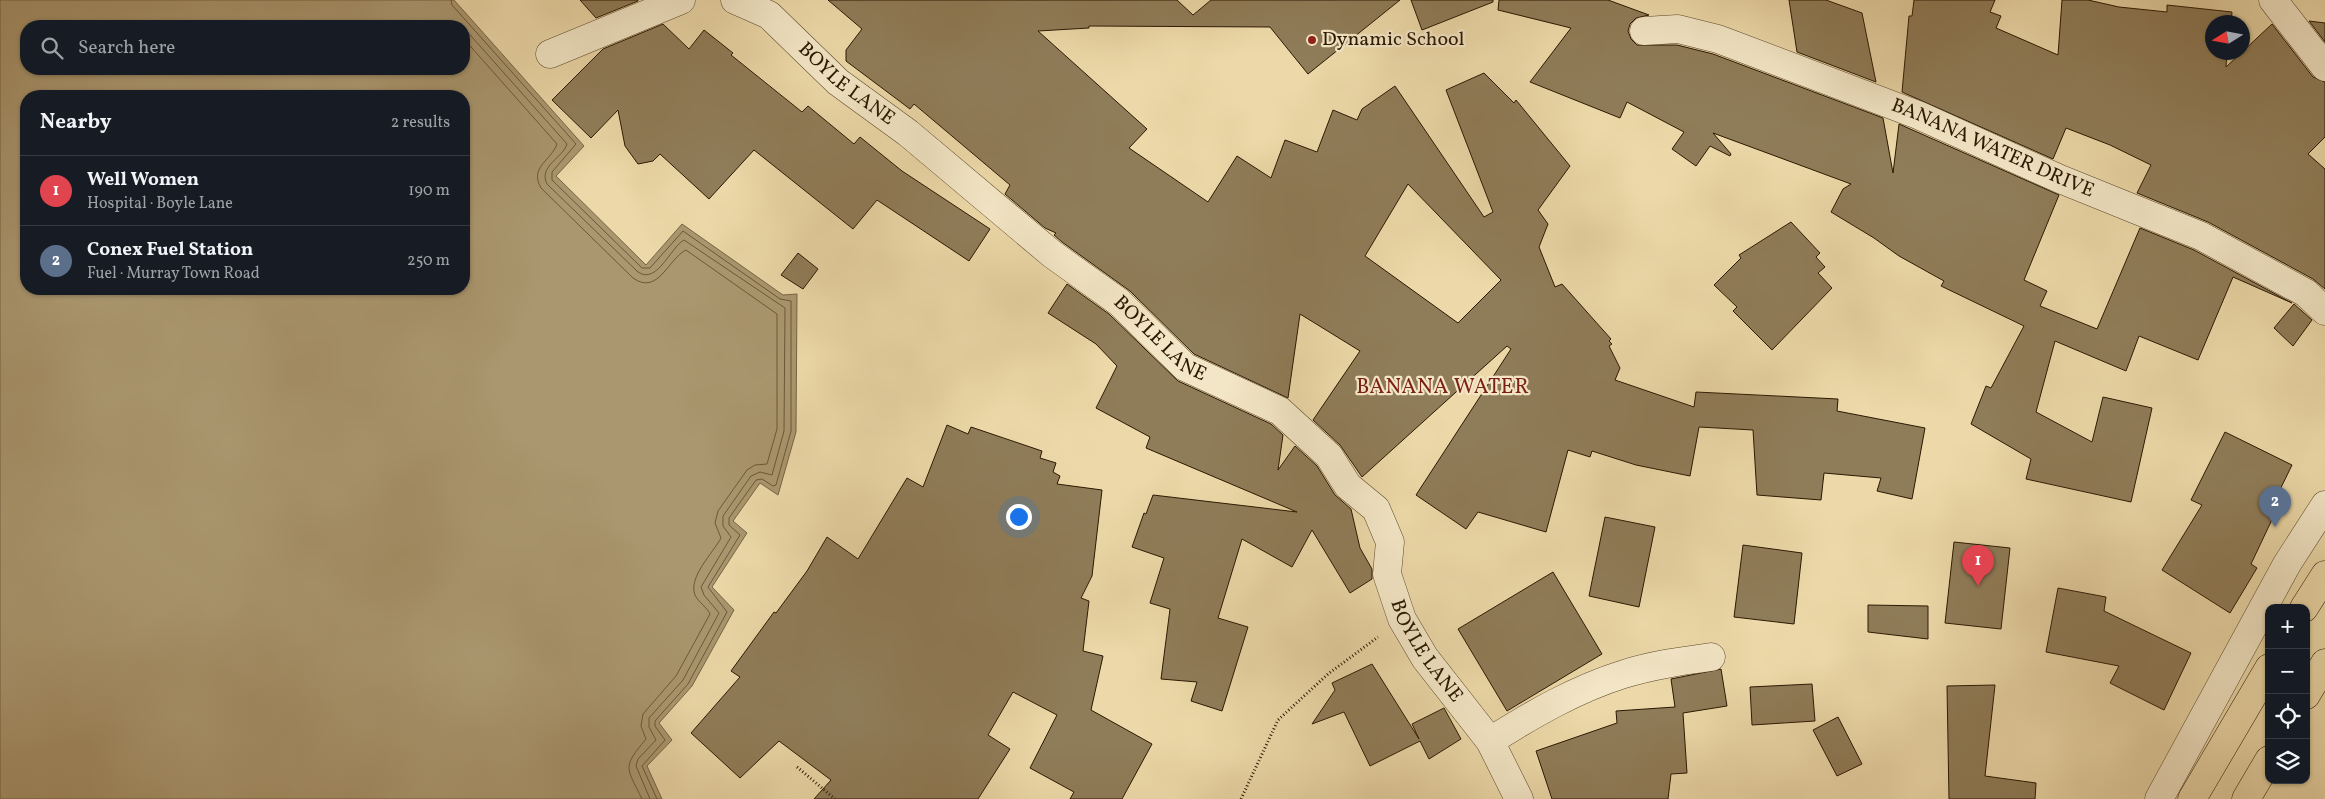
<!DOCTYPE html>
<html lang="en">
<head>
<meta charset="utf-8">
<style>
	:root { --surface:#171b24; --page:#242831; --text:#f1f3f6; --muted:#9ea1a6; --line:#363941; --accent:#ea580c }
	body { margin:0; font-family:Vollkorn,serif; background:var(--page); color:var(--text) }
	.controls { position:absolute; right:15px; bottom:15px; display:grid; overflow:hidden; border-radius:10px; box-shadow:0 1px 4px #0004 }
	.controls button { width:45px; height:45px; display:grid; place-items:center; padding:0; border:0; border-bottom:1px solid var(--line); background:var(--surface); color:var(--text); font:25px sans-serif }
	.compass { position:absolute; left:2205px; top:15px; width:45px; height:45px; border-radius:50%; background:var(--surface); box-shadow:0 1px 4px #0004; rotate:259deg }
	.you { position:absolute; left:1018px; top:516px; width:18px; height:18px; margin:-12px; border:4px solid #fff; border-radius:50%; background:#1a73e8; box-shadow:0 0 0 8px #1a73e833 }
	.badge { display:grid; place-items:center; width:32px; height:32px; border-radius:50%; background:var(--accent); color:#fff; font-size:16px; font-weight:700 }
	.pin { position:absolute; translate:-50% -41px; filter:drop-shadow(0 1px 2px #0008) }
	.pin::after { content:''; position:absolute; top:26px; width:18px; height:15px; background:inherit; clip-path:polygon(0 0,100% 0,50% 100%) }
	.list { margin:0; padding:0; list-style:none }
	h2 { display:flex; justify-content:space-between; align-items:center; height:65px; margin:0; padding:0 20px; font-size:21px }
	h2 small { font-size:16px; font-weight:400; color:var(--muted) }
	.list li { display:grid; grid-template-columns:32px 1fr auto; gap:15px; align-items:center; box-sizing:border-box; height:70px; padding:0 20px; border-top:1px solid var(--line) }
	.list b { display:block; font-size:19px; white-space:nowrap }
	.list p { margin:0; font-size:16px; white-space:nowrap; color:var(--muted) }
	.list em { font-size:16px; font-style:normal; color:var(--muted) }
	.icon { flex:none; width:28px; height:28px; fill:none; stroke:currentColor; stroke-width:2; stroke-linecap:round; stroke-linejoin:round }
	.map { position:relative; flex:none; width:2325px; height:799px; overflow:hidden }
	.search { position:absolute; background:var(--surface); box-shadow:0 1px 4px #0004; left:20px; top:20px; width:450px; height:55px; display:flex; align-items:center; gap:12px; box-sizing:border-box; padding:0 18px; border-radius:20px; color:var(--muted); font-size:19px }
	.panel { position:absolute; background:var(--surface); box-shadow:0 1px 4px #0004; left:20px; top:90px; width:450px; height:205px; border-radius:20px }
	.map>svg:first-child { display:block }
	.water { fill:#aa976f; stroke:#776443; fill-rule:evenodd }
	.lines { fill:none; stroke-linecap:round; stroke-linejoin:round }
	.shore { stroke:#6a5838; stroke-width:1 }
	.building { fill:#8f7c58; stroke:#2b1801; fill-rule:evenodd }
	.minor-casing { stroke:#5b482b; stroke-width:29 }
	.tertiary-casing { stroke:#5b482b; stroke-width:29 }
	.primary-casing { stroke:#2b1801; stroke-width:29 }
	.path { stroke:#2b1801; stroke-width:3; stroke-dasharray:1 2.5; stroke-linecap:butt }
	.minor { stroke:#f3e6c6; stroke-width:28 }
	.tertiary { stroke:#f3e6c6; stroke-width:28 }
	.primary { stroke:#ecd8a8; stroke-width:28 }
	.poi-dot { fill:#8f2418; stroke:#f3e6c6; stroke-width:2 }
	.labels { text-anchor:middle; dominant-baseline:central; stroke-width:4.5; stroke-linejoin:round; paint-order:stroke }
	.poi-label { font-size:20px; fill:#2b1801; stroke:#f3e6c6; text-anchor:start }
	.street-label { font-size:20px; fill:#2b1801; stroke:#f3e6c6 }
	.neighbourhood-label { font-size:21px; letter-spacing:1px; fill:#7a1f14; stroke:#f3e6c6 }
</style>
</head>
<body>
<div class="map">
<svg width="2325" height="799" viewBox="0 0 2325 799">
	<rect width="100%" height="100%" fill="#ecd8a8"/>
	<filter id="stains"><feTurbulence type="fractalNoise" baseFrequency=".004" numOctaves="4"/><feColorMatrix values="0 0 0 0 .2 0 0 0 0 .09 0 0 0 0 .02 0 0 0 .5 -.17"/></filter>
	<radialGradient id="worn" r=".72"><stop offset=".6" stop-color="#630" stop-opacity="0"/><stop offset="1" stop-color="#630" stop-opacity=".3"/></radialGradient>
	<path class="water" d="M0,0H454L584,146L556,176L646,265L682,224L783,295L797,294L796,432L778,495L760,483L733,521L747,533L712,587L734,610L692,686L659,723L672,740L647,766L662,799H0ZM26,26H464V69H26ZM26,96H464V289H26Z"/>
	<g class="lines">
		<path class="shore" d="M451,0L452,5L576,144L552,172V180L642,268H650L683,231L780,299L791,301V431L776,485L773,486L762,479L756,480L729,518V525L740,535L708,587L727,612L688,684L655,721V726L665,740L642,766L657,799
			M464,28L567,144C563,158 538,166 547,184L638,272C657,285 670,248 684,240L785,308L784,431L772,475L760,472L751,476L723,516V526L731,537L701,587L704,595L719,613L683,680L649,718V727L656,740L638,759L636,766L650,799
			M464,39L557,144C551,161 529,167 541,188L633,278C658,296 668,259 686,250L777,314V429L767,464L755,465L747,470L718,511L715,523L721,538C713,553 688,577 695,595C699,603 707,607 710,614L676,676L643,714L641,726L646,739C622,768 626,766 642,799"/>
	</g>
	<path class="building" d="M580,0H638V1L596,18Z
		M828,0H1177L1193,15L1211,0H1400L1308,74L1270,27L1089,26V28L1038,31L1147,129L1129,148L1208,202L1237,156L1271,178L1285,140L1317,152L1333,110L1357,120L1362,109L1395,86L1484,217L1493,212L1446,90L1484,73L1514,103L1516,100L1570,166L1538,210L1548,224L1539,247L1555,287L1562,284L1611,339L1609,341L1612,344L1609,346L1620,368L1615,380L1694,407L1696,392L1838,399L1837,411L1925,428L1912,499L1877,491L1881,478L1824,473L1821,500L1757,495L1753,430L1699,427L1690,476L1636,465L1592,451L1590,457L1568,450L1546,532L1478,512L1466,529L1416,495L1511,349L1507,346L1362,477L1340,445L1313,420L1360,351L1300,314L1288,398L1194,354L1130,291L1062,242L1054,235L1056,233L1045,228L1005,194L1010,185L914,104L910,109L846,61V50L862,29ZM1408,184L1501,280L1458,323L1365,256Z
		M1411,0H1493V2L1422,30Z
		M1499,0H1608L1649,15L1636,18L1630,24L1628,31L1631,39L1637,45H1677L1713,54L1883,118L1893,173L1899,124L2059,195L2024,280L2047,291L2040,306L2097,329L2140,228L2194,250L2292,303L2233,277L2198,360L2139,336L2126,371L2055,341L2036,412L2092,442L2103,397L2152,408L2131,502L2026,479L2031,459L1971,424L1986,386L1991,388L2024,326L1941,286L1944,281L1899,256L1874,238L1831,212L1843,189L1851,184L1713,133L1731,154L1730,156L1710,146L1696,166L1672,149L1684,132L1627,102L1620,118L1530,82L1571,28L1498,10Z
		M1789,0H1826L1862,13L1876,82L1797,52Z
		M1914,0H1995L1990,12L2001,16L1996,28L2058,55L2062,0H2088L2119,7L2167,12V5L2232,12L2231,22H2212V52H2227L2226,67L2272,24L2313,77L2325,82V137L2308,154L2325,169V289L2313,279L2208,222L2137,193L2151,165L2110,145L2066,128L2053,159L1902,92L1909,16H1912Z
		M2309,21L2325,23V42Z
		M663,24L689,49L704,30L733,53L731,55L802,112L808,106L854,144L860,137L902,171L990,229L969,261L877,200L853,229L754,150L709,199L660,154L653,161L638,164L625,146L618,110L591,138L552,100L603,49Z
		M1791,222L1820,253L1816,257L1825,267L1818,273L1832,288L1772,350L1733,311L1737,307L1714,285L1741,258L1739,255Z
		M798,253L818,269L803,289L781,275Z
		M1067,284L1109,314L1178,381L1271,424L1283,435L1278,470L1295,446L1317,466L1335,495L1351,509L1360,548L1372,569V579L1350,593L1312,530L1292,567L1242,539L1218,618L1248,627L1222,711L1191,701L1197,682L1161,679L1170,609L1150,603L1164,558L1132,547L1144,513L1146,514L1153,495L1297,512L1146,448L1150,437L1096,408L1117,366L1096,344L1048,313Z
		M2294,304L2312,320L2293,346L2274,328Z
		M947,425L968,434L971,427L1042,451L1040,458L1056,463L1053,472L1060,476L1057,484L1102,490L1092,576L1081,598L1089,601L1083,651L1103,656L1091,710L1152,744L1122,799H1070L1074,792L1030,768L1057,715L1013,692L988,735L1010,749L978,799H814L831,780L779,741L740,778L691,733L740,677L731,671L774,612L776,613L807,571L827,537L858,559L907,478L923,487Z
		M2225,432L2292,465L2273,504L2278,507L2251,564L2257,568L2230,613L2162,570L2202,505L2191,500Z
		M1605,517L1655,527L1639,607L1589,596Z
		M1954,542L2010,548L2001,629L1945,623Z
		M1743,545L1802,553L1794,624L1734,617Z
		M1553,572L1602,654L1507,711L1458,629Z
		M2058,588L2106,597L2104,611L2191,653L2164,710L2110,683L2119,666L2046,652Z
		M1868,605L1928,606V639L1868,632Z
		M1372,664L1419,739L1412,724L1444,708L1461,739L1429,759L1420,741L1370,766L1344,712L1312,724L1335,690L1332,683Z
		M1721,669L1727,706L1683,713L1687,773L1671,774L1668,799H1552L1536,751L1617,723L1616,711L1675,707L1671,679Z
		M1812,684L1815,721L1752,725L1750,687Z
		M1995,685L1985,776L2036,783L2035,799H1949L1947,686Z
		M1838,717L1862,764L1837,776L1813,730Z"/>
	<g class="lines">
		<defs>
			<g id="minor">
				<path id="s1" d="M735,0L769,15L838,82L908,133L1052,254L1119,302L1185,367L1280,411L1329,456L1348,486L1376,509L1390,542L1387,574L1402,619L1425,658L1490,741L1519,799"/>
				<path d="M2273,0L2325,67"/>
				<path id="s2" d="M1644,31L1678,29L1718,39L1918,115L2060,179L2201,236L2306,293L2325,311"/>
				<path d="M550,54L681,0"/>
				<path d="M1490,741C1533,714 1576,689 1624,674C1653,665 1682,661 1711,657"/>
			</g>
			<path id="tertiary" d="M2159,799L2287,564L2325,505"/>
			<path id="primary" d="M2304,608L2325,575
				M2306,695L2325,663
				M2192,799L2269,668
				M2246,799L2269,760"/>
		</defs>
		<use href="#minor" class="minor-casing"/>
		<use href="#tertiary" class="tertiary-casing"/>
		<use href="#primary" class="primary-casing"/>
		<path class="path" d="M797,767L835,799
			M1241,799L1278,720L1328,674L1378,637"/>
		<use href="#minor" class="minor"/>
		<use href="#tertiary" class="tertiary"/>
		<use href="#primary" class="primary"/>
	</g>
	<circle class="poi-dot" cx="1312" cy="40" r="5"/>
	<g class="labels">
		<g class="poi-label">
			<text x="1322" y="40">Dynamic School</text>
		</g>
		<g class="street-label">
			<text stroke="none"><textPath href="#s1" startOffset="141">BOYLE LANE</textPath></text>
			<text stroke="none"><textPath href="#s2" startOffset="371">BANANA WATER DRIVE</textPath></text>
			<text stroke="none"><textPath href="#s1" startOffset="546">BOYLE LANE</textPath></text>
			<text stroke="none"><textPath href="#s1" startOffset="981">BOYLE LANE</textPath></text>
		</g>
		<g class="neighbourhood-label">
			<text x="1443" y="387">BANANA WATER</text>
		</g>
	</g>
	<rect width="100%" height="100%" filter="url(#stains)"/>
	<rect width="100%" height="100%" fill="url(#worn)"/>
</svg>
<div class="controls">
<button>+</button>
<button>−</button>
<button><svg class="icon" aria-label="locate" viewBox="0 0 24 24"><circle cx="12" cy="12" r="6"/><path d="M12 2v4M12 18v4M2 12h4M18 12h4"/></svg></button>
<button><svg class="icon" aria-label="layers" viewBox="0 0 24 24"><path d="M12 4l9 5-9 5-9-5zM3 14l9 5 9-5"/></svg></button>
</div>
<svg class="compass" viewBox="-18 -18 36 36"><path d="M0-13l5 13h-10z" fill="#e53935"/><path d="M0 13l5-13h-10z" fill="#9ea1a6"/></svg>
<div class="you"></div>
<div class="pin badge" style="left:1978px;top:586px;background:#e0444e">1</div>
<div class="pin badge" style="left:2275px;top:527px;background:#5c6f8a">2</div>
<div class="search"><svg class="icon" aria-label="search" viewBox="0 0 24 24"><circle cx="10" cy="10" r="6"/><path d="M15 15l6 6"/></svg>Search here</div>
<section class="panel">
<h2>Nearby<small>2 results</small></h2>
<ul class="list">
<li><span class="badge" style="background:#e0444e">1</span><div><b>Well Women</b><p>Hospital · Boyle Lane</p></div><em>190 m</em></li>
<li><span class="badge" style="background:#5c6f8a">2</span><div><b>Conex Fuel Station</b><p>Fuel · Murray Town Road</p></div><em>250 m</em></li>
</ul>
</section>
</div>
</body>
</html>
